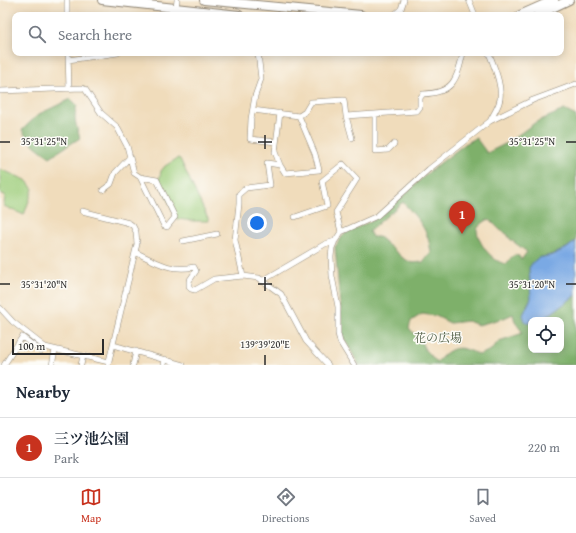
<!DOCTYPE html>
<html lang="en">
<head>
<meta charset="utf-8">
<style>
	:root { --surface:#fff; --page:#f2f2f3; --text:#1f2937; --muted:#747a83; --line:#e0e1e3; --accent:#c8321e }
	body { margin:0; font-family:"Gentium Book Plus","Noto Serif JP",serif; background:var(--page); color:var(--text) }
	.controls { position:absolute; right:12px; bottom:12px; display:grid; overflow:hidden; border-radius:8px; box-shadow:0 2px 10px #0003 }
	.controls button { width:36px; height:36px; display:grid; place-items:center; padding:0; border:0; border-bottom:1px solid var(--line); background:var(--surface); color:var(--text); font:20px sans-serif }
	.scale { position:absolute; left:12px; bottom:10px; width:92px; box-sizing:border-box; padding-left:4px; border:2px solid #2b2b2b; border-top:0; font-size:11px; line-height:14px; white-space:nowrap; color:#2b2b2b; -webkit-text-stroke:3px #fdfcf7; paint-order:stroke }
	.you { position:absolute; left:257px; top:223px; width:14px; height:14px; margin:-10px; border:3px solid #fff; border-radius:50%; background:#1a73e8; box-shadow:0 0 0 6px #1a73e833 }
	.badge { display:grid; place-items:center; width:26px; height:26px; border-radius:50%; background:var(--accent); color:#fff; font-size:13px; font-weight:700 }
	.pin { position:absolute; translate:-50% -33px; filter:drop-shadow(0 1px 2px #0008) }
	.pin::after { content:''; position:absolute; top:21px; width:14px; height:12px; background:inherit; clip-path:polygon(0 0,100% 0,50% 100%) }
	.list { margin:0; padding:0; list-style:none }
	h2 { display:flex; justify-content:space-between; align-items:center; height:52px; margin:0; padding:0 16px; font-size:17px }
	h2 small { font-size:13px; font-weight:400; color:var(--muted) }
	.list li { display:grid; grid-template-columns:26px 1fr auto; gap:12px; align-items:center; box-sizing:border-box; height:60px; padding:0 16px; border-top:1px solid var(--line) }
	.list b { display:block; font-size:15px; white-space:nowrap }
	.list p { margin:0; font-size:13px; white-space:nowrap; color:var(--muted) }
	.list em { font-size:13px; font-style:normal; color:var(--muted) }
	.icon { flex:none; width:22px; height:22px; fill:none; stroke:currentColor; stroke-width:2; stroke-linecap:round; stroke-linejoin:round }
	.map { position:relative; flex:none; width:576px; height:365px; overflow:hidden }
	.search { position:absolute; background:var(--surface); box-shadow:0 2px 10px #0003; left:12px; right:12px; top:12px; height:44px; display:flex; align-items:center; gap:10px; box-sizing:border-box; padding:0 14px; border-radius:8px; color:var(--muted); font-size:15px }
	.sheet { height:112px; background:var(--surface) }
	nav { display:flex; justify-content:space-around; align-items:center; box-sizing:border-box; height:56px; border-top:1px solid var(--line); background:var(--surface); font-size:11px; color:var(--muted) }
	nav a { display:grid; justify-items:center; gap:2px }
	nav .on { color:var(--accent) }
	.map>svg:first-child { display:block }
	.green { fill:#9ecd7b; stroke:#647c53 }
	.forest { fill:#7eb06b; stroke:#546e4b; fill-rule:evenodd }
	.water { fill:#7aa9e4; stroke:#526a88 }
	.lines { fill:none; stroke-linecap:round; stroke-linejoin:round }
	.minor-casing { stroke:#8e8473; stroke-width:6 }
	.primary-casing { stroke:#8e8473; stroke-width:10 }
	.minor { stroke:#fff; stroke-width:5 }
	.primary { stroke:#fff; stroke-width:8 }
	.ticks { fill:none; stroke:#2b2b2b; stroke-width:1.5 }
	.labels { text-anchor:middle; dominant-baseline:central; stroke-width:3; stroke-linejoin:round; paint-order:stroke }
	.park-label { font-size:12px; fill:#4e5c43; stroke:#fdfcf7 }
	.ticks-label { font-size:10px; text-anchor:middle; fill:#2b2b2b; stroke:#fdfcf7; stroke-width:3; stroke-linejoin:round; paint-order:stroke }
</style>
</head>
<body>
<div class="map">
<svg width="576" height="365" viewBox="0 0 576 365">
	<rect width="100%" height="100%" fill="#fdfcf7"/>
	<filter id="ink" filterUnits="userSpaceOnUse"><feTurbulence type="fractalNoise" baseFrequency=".025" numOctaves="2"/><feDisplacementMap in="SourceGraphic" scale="8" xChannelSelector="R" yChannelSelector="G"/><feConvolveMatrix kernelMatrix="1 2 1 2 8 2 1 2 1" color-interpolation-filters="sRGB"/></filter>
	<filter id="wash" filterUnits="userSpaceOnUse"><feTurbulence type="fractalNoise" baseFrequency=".012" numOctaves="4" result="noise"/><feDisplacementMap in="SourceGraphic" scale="16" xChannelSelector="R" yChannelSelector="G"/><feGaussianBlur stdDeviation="0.9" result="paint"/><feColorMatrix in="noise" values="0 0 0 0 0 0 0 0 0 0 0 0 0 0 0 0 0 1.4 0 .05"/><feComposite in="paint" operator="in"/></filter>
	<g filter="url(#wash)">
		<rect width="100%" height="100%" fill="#f0dcbb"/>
		<path class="green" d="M178,158L180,159L209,221H194L177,219L159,180L161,171L165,166Z
			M0,169L26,180L33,189L24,215L4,206L5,195L0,193Z"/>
		<path class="forest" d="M71,99L77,105C73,119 76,125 80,138L50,157C40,150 28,142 22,130L39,114Z
			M564,110L576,116V241C564,251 553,255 538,258L529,278L532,291L531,298L527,305L525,321L531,324V350H561V320H542L576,295V365H359L343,337L335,247L344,234L381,216L430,171L465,144L476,138L487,153L507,143L536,122ZM403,202C419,221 428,228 431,253L423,262L412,263L403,258L379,237H372L369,231ZM487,220L491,221L500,230L507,234L510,239L527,252L521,260L519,256L514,255L506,264C492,262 477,242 477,229L480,225ZM422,314L436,316L450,323L468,321L478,325L504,318L513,314L515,322L523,333L499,341L491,350L479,355C460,345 452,345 437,362L425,350L420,340L409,328L411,321Z"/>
		<path class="water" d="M576,241V295L542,320H531L530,324L525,321L523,315L531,298L529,268L533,262L538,258L553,255L567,248Z"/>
	</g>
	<g filter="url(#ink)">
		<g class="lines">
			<defs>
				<path id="minor" d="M469,0L475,15
					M176,8L177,0
					M67,15V0
					M394,15L401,9L404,0
					M68,53L69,89
					M258,53L261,79L255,96L251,119L250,139L276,142
					M489,53C494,66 504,89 499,103C497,109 493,115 490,121
					M68,60L118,53
					M0,91L82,88L85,89L101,113L117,127L127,146L134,173L140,177L157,180L175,217L167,227L164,226L140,177
					M253,110L299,116L305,112L311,102L344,100L346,116L352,138
					M280,113L275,152L280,165
					M375,114V151L388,150L394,144
					M346,116L417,111L420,107V98L423,94C453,93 457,80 463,53
					M103,190L111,184L115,173L130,157
					M82,211L129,223L133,226L136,232L137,244L108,365
					M295,217L327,206L322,181L343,164L357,179L336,212L341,232
					M183,241L217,234
					M135,252C156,262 171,272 194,267L196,271L189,281V286L191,289L195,290L214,279L243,276L259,278L281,294L306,341L328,365
					M243,276L235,240L239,204V194L246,188L270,185L267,163L280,165L285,173L319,170L315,154L299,116
					M262,281L325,244L335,241
					M0,308L13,322L45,347L109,362
					M113,345L183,365
					M4,365L22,337L41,351L44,346
					M52,365L55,350
					M81,365L83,356
					M133,365L136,351
					M164,365L165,359
					M354,365L340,342L338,334V307L332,276L331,257L332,248L335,241L341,232L377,216L429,169L490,121L533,100L576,84"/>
				<path id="primary" d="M102,0L239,15
					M204,0L361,15
					M520,15L554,0
					M538,15L569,0"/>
			</defs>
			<use href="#minor" class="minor-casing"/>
			<use href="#primary" class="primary-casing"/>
			<use href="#minor" class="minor"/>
			<use href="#primary" class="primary"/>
		</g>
	</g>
	<path class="ticks" d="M265,135V149M0,142H10M258,142H272M566,142H576M265,277V291M0,284H10M258,284H272M566,284H576M265,355V365"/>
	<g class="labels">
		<g class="park-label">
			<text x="438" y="337">花の広場</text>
		</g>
	</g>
	<g class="ticks-label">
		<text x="44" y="145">35°31'25"N</text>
		<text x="532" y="145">35°31'25"N</text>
		<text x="44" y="288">35°31'20"N</text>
		<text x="532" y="288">35°31'20"N</text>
		<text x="265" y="348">139°39'20"E</text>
	</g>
</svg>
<div class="controls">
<button><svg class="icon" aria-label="locate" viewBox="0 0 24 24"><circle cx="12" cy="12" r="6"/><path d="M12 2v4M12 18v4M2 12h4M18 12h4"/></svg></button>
</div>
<div class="scale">100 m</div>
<div class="you"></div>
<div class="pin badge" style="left:462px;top:234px">1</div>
<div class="search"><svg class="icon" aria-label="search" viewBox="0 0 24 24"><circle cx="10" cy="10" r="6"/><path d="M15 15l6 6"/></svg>Search here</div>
</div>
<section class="sheet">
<h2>Nearby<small></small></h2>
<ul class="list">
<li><span class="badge">1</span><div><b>三ツ池公園</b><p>Park</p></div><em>220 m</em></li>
</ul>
</section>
<nav>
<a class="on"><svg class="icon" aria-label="map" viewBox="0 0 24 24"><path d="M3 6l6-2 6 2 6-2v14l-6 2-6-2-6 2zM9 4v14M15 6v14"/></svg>Map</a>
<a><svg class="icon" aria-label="directions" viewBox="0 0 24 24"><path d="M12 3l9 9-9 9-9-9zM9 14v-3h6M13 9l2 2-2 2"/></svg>Directions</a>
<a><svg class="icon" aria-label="saved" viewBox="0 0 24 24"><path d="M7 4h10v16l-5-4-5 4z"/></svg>Saved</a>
</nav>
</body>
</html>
